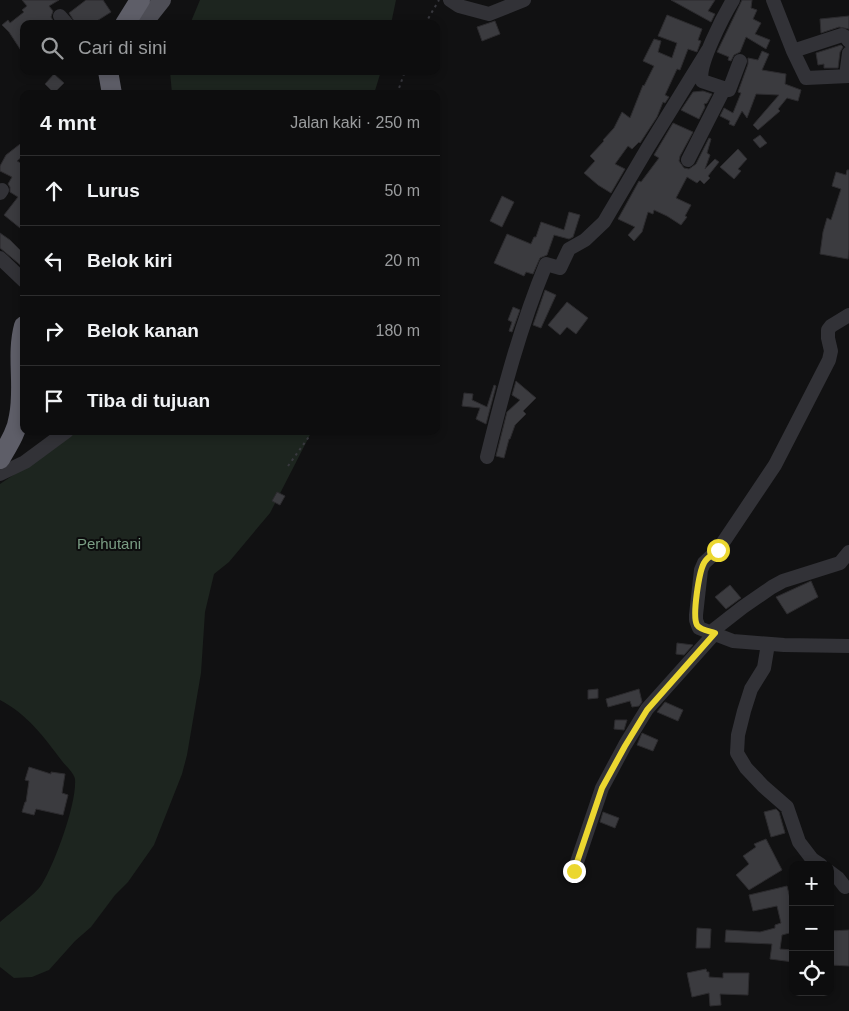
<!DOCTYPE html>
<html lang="id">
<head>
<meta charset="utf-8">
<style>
	:root { --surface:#0d0d0e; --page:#161617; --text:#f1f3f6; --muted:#9a9c9e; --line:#2d2d2e }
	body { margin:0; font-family:Helvetica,sans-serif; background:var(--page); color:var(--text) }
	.controls { position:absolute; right:15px; bottom:15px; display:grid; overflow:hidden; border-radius:10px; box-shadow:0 2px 8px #0003 }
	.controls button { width:45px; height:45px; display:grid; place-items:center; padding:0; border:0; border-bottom:1px solid var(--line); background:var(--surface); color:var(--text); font:25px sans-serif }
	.stop { position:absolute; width:15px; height:15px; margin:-11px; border:4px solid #ebd730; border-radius:50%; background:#fff }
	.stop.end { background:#ebd730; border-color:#fff; box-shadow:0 1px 5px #0008 }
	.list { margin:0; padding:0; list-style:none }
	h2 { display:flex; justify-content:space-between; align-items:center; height:65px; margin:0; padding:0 20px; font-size:21px }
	h2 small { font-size:16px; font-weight:400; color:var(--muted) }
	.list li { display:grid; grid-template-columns:32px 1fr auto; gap:15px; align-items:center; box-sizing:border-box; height:70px; padding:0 20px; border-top:1px solid var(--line) }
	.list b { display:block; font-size:19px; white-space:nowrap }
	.list em { font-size:16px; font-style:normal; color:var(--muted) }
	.icon { flex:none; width:28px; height:28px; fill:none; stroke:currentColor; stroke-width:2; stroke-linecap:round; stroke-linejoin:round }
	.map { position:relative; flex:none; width:849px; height:1011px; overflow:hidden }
	.search { position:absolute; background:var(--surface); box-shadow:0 2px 8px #0003; left:20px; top:20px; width:420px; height:55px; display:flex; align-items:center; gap:12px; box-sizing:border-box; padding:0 18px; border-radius:10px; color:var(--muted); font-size:19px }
	.panel { position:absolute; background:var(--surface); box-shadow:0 2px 8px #0003; left:20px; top:90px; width:420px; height:345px; border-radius:10px }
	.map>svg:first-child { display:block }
	.green { fill:#1d251f }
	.building { fill:#3b3b3f; stroke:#2c2b2e }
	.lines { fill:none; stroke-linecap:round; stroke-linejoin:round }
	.path { stroke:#38383e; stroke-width:2; stroke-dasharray:2.5 4; stroke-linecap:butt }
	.minor { stroke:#323237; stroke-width:14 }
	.major { stroke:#4e4e56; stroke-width:18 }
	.highway { stroke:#5e5e68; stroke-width:20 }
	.route { stroke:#ebd730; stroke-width:6 }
	.labels { text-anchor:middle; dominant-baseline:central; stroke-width:4; stroke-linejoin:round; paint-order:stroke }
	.park-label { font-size:15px; fill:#7a9d84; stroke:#0c0c0d }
</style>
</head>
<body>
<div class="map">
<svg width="849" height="1011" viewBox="0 0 849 1011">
	<rect width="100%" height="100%" fill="#111112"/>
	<path class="green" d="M200,0H396L391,24H190Z
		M170,71H381L374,94H172Z
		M71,431H312L270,513L229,562L214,574L205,612L201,673L187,755L182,774L154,845L128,882L115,895L91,927L75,941L49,970L32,977L14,978L0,967V922C10,913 36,894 42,884C55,863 77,803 75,779C74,773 66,766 62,761C44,737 27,714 0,700V484L62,442Z"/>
	<path class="building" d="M22,0H59L49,6L53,11L51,17L55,24H24V31L20,34L24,40V55L9,32L2,25L8,20L10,23L24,12L22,10L27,6Z
		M86,0H103L111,12L92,24H76L69,13Z
		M671,0H715L708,11L715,14L711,22Z
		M742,0H752L751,8L757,10L753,19L761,23L755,34L770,40L766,49L746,37L740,52L734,55L731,61L728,60L729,57L717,52Z
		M667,15L702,29L698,40L701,41L697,52L688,49L680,70L677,69L665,95L669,97L665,103L663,102L657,117L640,143L639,142L632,149L628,146L615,164L625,169L611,193L598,185L584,173L595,161L590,156L604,141L603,140L614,128L622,112L630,118L643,85L644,86L654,66L643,61L654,39L661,41L658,52L672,58L677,43L658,36Z
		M849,16V29L839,27L821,33L820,19Z
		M495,21L500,34L482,41L477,27Z
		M841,45L843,47L840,52L838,68H824V64L818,65L816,53Z
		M762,51L769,54L762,70L786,74L785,84L801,90L798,101L787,98L778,109L780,111L758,130L753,125L779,95L756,94L747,118L742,111L734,126L729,124L730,121L720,116L724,108L733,113L741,93L738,92L748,64V58L758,60Z
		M54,74L64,83L54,93L45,84Z
		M703,91L712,94L707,103L704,104L705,107L699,119L681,110L693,92Z
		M673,123L693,132L680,156L679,161L684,168L689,169L696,164L709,138L711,139L707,153L710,155L705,169L715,159L719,162L708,176L710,178L704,184L700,180L697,183L687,177L676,198L691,205L685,216L687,217L681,225L667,216L654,210L653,214L648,212L642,232L634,241L628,235L635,227L618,219L639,181L641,182L659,158L654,155Z
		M760,135L767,143L760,148L753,140Z
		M24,141V155L17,161L24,165V224L20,228L4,215L18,197L10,192V187L8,184L12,177L0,171V166L6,155Z
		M738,149L747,159L738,169L741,171L734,179L720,167Z
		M847,170H849V249L848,259L820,254L823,232L827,218L831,220L841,189L832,186L836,172L846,175Z
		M502,196L514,202L502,227L490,221Z
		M569,212L580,215L573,237L569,239L554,235L547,255L540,258L533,274L526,272L524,276L494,263L507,234L531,244L534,237H536L541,222L564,230Z
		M0,233L10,240L24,254V268L0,248Z
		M545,290L556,295L541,328L533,325Z
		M567,302L588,318L576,334L567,327L560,335L548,325Z
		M513,307L520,310L512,332L509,331L512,322L508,320Z
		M516,381L536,398L523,411L526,414L515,425L510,439H509L504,458L496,456L507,412L520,400L512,395Z
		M494,385L496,386L486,424L476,419L480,408L462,406L464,393L473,394L472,400L487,407Z
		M277,492L285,496L280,505L272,501Z
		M811,581L818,597L787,614L776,597Z
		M730,585L741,598L726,609L715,597Z
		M677,643L693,645L684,655L676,654Z
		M598,689V698L588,699V690Z
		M639,689L642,702L639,706L632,707L630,701L608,707L606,699Z
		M665,702L683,710L678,721L657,712Z
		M615,720H627L624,730L614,729Z
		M642,733L658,740L653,751L637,745Z
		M29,767L51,774V772L65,774L62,793L68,795L63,815L36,809L34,815L22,812L25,802H26L29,781L25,780Z
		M776,809L779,812L785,833L771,837L764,812Z
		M603,812L619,818L615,828L600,822Z
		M766,839L782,870L749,890L736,875L749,864L743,856L756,847L754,844Z
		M787,886L793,911V932L782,935L780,949L793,950V962L770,959L772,944L725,942L726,930L760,932L775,928V925L781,923L777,906L753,911L749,895Z
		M697,928L711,929L710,948H696Z
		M849,930V966L830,965V931Z
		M706,969L707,972H709V977L723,978V973H749L748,995L720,994L721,1005L710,1006L709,993L692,997L687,973Z"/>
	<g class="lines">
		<path class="path" d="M425,24L439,0
			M397,94L405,71
			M288,466L313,431"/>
		<path class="minor" d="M450,0L459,6L489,14L524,0
			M733,0C724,15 697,66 702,81L729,90L740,61
			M773,0L793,51L806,78L849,76
			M60,16L67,24
			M793,51L842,35L846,37L849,41
			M846,76L849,53
			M688,160L724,89
			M0,193L2,190
			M0,258L24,281
			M849,315L831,326L828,330V338L831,351L829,360L775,465L718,550L704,563L701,570L696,615V620L699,628L733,641L784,645L849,646
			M487,457C503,392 520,327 546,264L560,268L569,249L585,240L604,222L647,149L708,50
			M0,474L25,462L67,431
			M711,632L743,607L772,587L783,581L840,563L849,552
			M768,644L764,668L751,689L744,711L738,735L737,753L746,768L763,786L787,807L799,842L812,859L821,865
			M574,871L602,788L625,745L647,709L715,633
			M830,872L838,878L845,887"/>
		<path class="major" d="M143,24L162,0"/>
		<path class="highway" d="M125,24L140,0
			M108,71L112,94
			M0,459C8,445 17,432 19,416C25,386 16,355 24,326"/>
	</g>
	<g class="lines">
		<path class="route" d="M574,871L602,788L625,746L647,710L715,633C709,631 700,630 697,625C692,616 699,572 704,563C707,557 713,555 718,550"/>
	</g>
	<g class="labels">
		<g class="park-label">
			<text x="109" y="543">Perhutani</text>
		</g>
	</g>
</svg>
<div class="controls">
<button>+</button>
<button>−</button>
<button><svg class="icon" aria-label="locate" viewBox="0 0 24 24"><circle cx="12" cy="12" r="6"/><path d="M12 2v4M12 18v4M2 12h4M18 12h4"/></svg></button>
</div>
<div class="stop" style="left:718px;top:550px"></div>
<div class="stop end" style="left:574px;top:871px"></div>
<div class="search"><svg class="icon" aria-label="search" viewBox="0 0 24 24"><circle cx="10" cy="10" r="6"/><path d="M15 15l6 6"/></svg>Cari di sini</div>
<section class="panel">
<h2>4 mnt<small>Jalan kaki · 250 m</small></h2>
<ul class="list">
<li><svg class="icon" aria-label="ahead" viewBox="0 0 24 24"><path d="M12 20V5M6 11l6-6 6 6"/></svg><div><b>Lurus</b></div><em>50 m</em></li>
<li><svg class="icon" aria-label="left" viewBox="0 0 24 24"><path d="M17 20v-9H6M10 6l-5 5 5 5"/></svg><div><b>Belok kiri</b></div><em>20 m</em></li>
<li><svg class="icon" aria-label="right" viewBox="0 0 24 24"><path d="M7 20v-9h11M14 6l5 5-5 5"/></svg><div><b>Belok kanan</b></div><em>180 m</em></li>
<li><svg class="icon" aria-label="arrive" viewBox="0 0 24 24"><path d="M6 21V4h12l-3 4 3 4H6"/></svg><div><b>Tiba di tujuan</b></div></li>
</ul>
</section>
</div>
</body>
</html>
